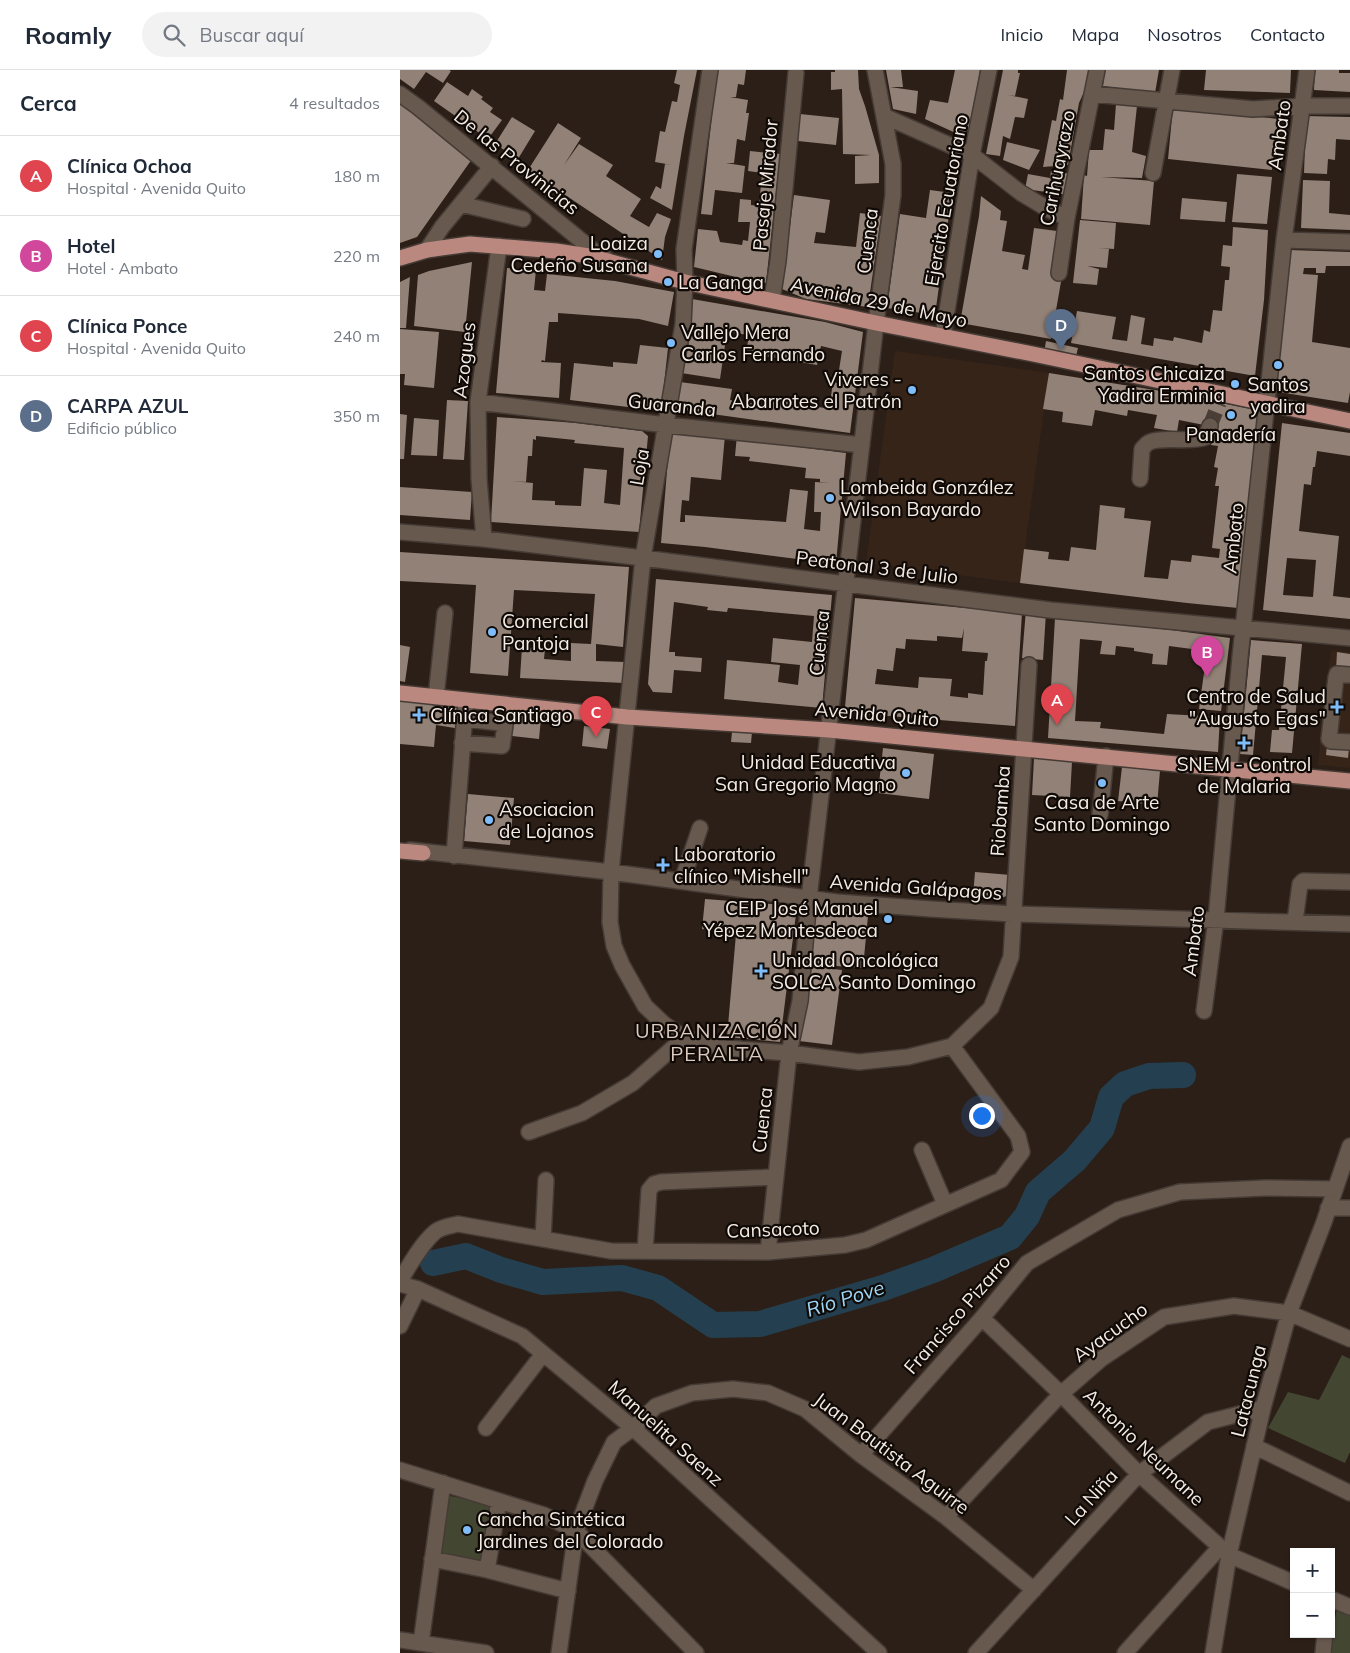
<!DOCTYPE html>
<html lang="es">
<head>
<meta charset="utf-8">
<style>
	:root { --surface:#fff; --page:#f2f2f3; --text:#1f2937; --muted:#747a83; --line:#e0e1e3; --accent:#d93025 }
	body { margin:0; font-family:Mulish,sans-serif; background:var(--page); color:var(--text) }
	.controls { position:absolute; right:15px; bottom:15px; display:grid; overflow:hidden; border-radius:0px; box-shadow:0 1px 4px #0004 }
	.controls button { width:45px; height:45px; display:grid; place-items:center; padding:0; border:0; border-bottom:1px solid var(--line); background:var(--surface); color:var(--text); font:25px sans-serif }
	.you { position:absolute; left:581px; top:1045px; width:18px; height:18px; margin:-12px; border:4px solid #fff; border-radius:50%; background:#1a73e8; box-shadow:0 0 0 8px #1a73e833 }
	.badge { display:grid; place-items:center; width:32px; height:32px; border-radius:50%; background:var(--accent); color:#fff; font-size:16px; font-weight:700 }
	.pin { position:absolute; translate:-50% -41px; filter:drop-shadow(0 1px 2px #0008) }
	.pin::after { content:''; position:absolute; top:26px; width:18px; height:15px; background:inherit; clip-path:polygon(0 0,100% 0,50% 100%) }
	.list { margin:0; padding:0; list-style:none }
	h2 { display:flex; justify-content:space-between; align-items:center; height:65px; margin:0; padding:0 20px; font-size:21px }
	h2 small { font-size:16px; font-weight:400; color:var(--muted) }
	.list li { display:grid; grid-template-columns:32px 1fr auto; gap:15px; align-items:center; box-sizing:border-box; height:80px; padding:0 20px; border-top:1px solid var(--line) }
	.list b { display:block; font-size:19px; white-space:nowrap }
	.list p { margin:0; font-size:16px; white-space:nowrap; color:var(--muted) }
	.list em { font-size:16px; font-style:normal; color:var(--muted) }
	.icon { flex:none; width:28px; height:28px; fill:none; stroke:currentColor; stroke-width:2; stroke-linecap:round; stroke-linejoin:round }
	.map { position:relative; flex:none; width:950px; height:1583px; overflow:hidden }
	header { display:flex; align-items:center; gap:30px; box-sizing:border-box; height:70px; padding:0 25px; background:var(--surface); border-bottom:1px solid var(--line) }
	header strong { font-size:24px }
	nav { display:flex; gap:28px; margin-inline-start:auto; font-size:18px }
	.search { width:350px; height:45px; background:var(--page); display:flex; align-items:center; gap:12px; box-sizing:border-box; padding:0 18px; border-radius:28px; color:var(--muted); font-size:19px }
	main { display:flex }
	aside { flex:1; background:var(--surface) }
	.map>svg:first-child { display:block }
	.built { fill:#372418 }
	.green { fill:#434731 }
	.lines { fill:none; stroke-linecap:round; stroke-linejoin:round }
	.river { stroke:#244050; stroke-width:26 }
	.building { fill:#918176; fill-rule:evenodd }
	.minor-tunnel { stroke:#4a3e36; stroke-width:15; stroke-dasharray:15 8; stroke-linecap:butt }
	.minor-casing { stroke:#453b35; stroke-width:18 }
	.major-casing { stroke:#453b35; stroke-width:18 }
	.minor { stroke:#68594f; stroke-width:15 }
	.major { stroke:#bb887f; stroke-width:15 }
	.poi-dot { fill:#7fbdfa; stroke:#100a07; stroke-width:2 }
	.labels { text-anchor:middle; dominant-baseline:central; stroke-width:4.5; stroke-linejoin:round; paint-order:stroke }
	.street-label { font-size:19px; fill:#f4ebe5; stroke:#100a07 }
	.poi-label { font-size:19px; fill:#f4ebe5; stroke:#100a07; text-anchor:start }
	.neighbourhood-label { font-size:20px; letter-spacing:1px; fill:#ddcbc0; stroke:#100a07 }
	.water-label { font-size:20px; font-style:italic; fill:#9dd6f7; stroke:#100a07 }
</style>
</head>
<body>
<header>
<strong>Roamly</strong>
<div class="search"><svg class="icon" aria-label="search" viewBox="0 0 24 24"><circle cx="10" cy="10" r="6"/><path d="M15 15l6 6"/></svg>Buscar aquí</div>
<nav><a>Inicio</a><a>Mapa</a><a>Nosotros</a><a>Contacto</a></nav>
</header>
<main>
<aside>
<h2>Cerca<small>4 resultados</small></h2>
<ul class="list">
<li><span class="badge" style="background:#e0444e">A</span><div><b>Clínica Ochoa</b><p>Hospital · Avenida Quito</p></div><em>180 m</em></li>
<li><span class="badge" style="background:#d1479c">B</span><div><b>Hotel</b><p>Hotel · Ambato</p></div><em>220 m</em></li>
<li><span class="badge" style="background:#e0444e">C</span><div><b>Clínica Ponce</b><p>Hospital · Avenida Quito</p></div><em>240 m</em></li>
<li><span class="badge" style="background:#5c6f8a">D</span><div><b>CARPA AZUL</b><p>Edificio público</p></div><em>350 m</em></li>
</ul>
</aside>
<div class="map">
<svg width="950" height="1583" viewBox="0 0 950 1583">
	<rect width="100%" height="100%" fill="#2c1f17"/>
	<path class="built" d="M495,281L649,303L620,513L466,493Z
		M931,580L950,582V698L918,695L922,653Z"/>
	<path class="green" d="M942,1285L950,1289V1382L945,1393L868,1358L888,1322L919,1330Z
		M50,1426L94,1434L83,1494L39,1486Z
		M938,1532L950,1537V1583H929Z"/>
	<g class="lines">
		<path class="river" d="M33,1193L66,1186L101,1200L143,1212L222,1208L258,1218L313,1255L360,1254L483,1218L533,1200L610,1167L627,1146L638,1122L675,1090L702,1058L711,1027L725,1014L749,1006L783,1005"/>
	</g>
	<path class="building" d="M0,0H49L51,1L43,13L26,2L14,19L0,9Z
		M277,0H297L284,66L272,140L250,128L256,116L261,119L265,94L272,95L255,92L260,61L265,62L272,31L277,32L280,15L274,13Z
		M317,0H346L344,15L338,14L336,27H330L348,30L346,43H349L345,71L337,69L334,93H326L345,96L342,123L315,120L312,145L301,144Z
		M435,0H458L459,19L465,36L479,85V113L455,114V86L471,85L443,84L442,19L431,20V2H435Z
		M486,0H501L503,17H490L518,21L516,44L493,39Z
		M555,0H580L570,59L560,65L525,49L530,30L548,33Z
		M603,0H618V3H620L615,26L608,25L628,29L624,48L615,47L610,69L603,66L600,86L586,84Z
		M667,0H691L689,11L679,33L668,95L643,97L652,50L656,51L660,29L663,30Z
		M705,0H759L755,23L703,16Z
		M806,0H891L890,23L804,20Z
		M915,0H939V3H950V22L914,20Z
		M47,12L68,26L72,19L83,27L81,29L93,38L90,42L102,50L88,69L34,31Z
		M0,32L72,89L17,167L0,173Z
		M716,34L737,36L732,82L746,86L742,108L701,107L754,111L750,155L681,149L684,105L687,106L689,80H703L705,59L714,60Z
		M773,37L878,49L872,100L768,89Z
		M400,44L439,48L436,75L398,71Z
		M906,46L950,47V70L936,69L935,90L928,89L927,104L904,103Z
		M112,47L135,61L118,89L95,74Z
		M158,53L181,68L164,95L179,74L213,95L206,106L241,129L230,146L249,157L257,143L271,149L265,167L262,190L128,100Z
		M607,72L640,80L629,100L603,90Z
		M350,81L380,84L366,213L340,208L294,197L298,159L317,161L320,172L342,175L343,170L348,171L350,152H338L340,129L351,130V135L359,136L362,103L348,101Z
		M651,101L672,104L668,125L625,119L628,104L650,108Z
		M837,104L872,107L867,154L832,152Z
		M903,110L930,111L929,143L950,145V160L901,158Z
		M530,120L552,123L535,245L487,238L500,144L526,148Z
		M394,125L430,130L425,163L416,162L414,173L456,177L460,143L481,146L468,237L406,229L382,219Z
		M581,126L601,141L600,150L607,151L602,181L625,185L622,199L628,200L634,158L657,161L651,204L662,206L651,269L560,253L579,146Z
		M782,128L827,132L825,152L780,149Z
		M680,150L716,153L714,179L698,178L709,179L707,198L687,196L699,199L697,215L673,213Z
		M833,157L868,160L864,230L855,306L671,273L677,241L716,247L712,269L727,271L731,245L745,248L741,274L753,276L754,268L773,271L774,267L802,273L804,260L810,262L813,240L822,241L825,210H829L830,197L821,196L823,175L832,176Z
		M889,180L950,182V196H926L925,203H916V198H904L903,204L918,205L912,272L950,278V322L948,333L872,321Z
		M72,192L65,262L14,256L18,205L29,201Z
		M107,198L136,200L134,220L145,221L147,204L215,211L274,222L268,256L239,249L158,243V252H149L145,291L142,290L141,292L161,293L159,328L96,323Z
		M10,207L6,258H0V212Z
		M292,229L425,252L463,262L450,363L276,339L280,312L332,319L330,330L371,336L372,326L405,330L404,335L425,338L426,332L430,333L433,312L437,313L442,281L421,276L417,295L346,283L349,265L327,262L320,309L281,303Z
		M0,259L39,262L34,318L4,315L5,304H0Z
		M646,271L678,278L675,290L644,283Z
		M240,275L268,278L261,341L170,330L174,293L213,297V292L237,294Z
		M649,303L761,321L861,341L850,420L838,538L787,533L620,513L624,479L649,482L648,489L669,491L671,477L696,480L700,435L725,438L724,448L751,451L744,507L768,509L771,490L791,492L792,485L819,488L820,479L812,478L819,416H815L818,398L814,397L818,376L811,375L814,357L779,350L777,362L754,358L757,345L728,340L727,346L695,340L692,356L662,352L663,342L643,339Z
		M47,330L68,331L64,390L43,389Z
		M0,344L7,345L4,389H0Z
		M97,347L176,353L242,361L248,366L239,462L91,452ZM136,366L175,370L174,373L224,378L220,435L204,433L207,400L184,398L181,436L155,435V431L132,430L133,413L112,411L126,412L128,386H132L133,369L136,370Z
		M14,348L39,350L37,386L11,385Z
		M882,353L950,363V386L917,381L915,397H913L911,415L904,414L899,461L939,466L933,526L950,528V549L863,540ZM887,488L916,490L913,527L883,525Z
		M280,361L325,365L321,410L291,407L289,431L282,430L280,452H285V445L386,452L390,419L408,421L404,459L420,461L421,442H414L415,412L430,413L420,412V409L405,408L406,398L349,391L350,387L335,386L337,365L367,373L446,383L436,494L305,477L261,473L270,365Z
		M0,417L72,422L70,450L0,445Z
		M0,482L229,497L223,577L196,574V591L225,592L224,613L120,608L122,577L145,579L144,589L171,591V573L191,574L195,524L114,520L108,606L70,603L76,515L0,511Z
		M256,509L432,525L422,638L324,629L327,590L380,595L378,612L398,615L400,595L371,592L373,568L412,572L414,546L328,538L327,542L307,540L308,537L274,532L269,582H275V586L302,588L301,602L274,600L272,623L253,622L248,614Z
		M455,528L622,543L615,656L451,643L445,637ZM564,558L562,581L588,583L587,591H585L583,625L568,623V628L550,626L552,609L519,607L518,618L475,614L477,599L493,601L496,578L505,579L506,569L537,571V566L562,568Z
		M626,539L646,542L643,590L622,588Z
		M655,548L771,560L830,568L821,641L799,639L807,581L769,576L767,595L752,594L753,584L734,581V578L716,576L715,585L700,584L702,571L680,569L675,651L701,652L700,658L764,664L767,644L820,647L818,682L648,668Z
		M851,570L902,574L892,683L870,682L872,660H879L886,587L862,585L853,685L840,684Z
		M0,575L10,577L5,612L0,611Z
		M937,582L950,584V602L936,600Z
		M0,631L63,638L61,659L36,655L34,677L0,674Z
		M114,645L141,648L139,669L112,666Z
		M184,656L210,659L207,679L182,676Z
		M332,662H352L351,673L331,672Z
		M927,675L949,678L948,688L926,685Z
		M483,678L534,684L529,729L478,723Z
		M634,688L672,692L670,727L632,725Z
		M722,697L760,701L757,735L718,731Z
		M68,724L114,728L110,775L64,771Z
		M575,802L611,805L610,824L602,828L573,826Z
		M305,829L397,836L380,972L327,967L336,864L302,859Z
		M415,841L468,846L463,898L411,894Z
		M408,896L442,900L432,975L399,971Z"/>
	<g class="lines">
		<path class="minor-tunnel" d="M810,356L819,333"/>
		<defs>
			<path id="minor" d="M310,0L284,179L285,212L283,254L243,488L211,802L210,852L214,876L222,895L245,936L264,954L284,968L326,978L389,983L459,992L508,987L552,976L591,938L611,887L629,595
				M0,24L18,37L194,181L207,190
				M692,24L853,39L903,36H950
				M484,46L572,85L621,123L646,138L667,148
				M753,103L772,0
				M61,134L123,149
				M884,170L950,172
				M27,180L42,157L92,96
				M659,203L667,148L697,0
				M372,230L378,191L396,3
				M543,266L572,85L589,0
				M78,332L266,355L462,375
				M740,409L742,379C744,377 746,374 748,373C759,366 792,373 806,367L810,356
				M0,462L84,469L243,488L650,540L950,568
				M84,469L79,409L78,332L99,176
				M950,605L937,604L936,607L929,669L931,671L950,672
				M36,627L45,543
				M62,673L102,676L105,655L101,653L65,649
				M700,745L706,686
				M10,780L211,802L437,832L531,839L613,844L950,854
				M54,786L66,630
				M282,811L300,758
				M895,851L900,814L903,811L950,812
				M804,941L816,849L840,587L884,170L907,0
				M129,1062L182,1043L233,1013L284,968
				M522,1080L545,1134
				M928,1138H950
				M143,1169L146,1110
				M245,1181L249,1120L254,1114L261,1112L376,1107
				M368,1182L389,983L400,931L409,828L476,253L493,125V94L475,0
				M0,1211C9,1196 21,1174 35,1162C41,1157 50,1156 58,1154L211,1181L368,1182L445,1175L466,1170L601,1110L622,1082L618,1066L552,976
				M0,1214L18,1219L122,1266L233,1358L479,1583
				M582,1248L661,1324L739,1404L829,1485L894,1513
				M0,1256L18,1219
				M86,1358L143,1284
				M854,1376L950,1423
				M461,1385L582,1248L627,1193L718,1140L780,1122L865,1118L935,1119
				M0,1400L144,1445L176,1461L296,1583
				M546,1447L661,1324L701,1289L764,1247L834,1236L889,1243L950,1269
				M32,1489L87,1500L168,1521
				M87,1500L99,1431
				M931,1529L950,1537
				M0,1570L86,1583
				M21,1573L43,1413
				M159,1583L176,1461L195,1411L214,1372L233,1358L256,1336L292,1323L333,1319L368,1323L405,1339L461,1385L546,1447L634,1520
				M576,1583L739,1404L808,1352L863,1338
				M725,1583L820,1477
				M813,1583L829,1485L863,1338L889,1243L924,1152L950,1076
				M923,1583L925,1564"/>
			<path id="major" d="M0,188L27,180L70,174L156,181L189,186L285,212L476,253L633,284L950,351
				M0,623L227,647L429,660L950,711
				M0,781L23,783"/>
		</defs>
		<use href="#minor" class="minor-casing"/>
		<use href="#major" class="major-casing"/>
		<use href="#minor" class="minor"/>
		<use href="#major" class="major"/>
	</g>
	<g class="poi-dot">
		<circle cx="258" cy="184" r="5"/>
		<circle cx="268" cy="212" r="5"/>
		<circle cx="271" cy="273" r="5"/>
		<circle cx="878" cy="295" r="5"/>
		<circle cx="835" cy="314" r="5"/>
		<circle cx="512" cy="320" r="5"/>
		<circle cx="831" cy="345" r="5"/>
		<circle cx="430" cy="428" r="5"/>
		<circle cx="92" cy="562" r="5"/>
		<path d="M934.5 629.5h5v5h5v5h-5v5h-5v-5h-5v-5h5z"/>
		<path d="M16.5 637.5h5v5h5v5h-5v5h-5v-5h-5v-5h5z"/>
		<path d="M841.5 665.5h5v5h5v5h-5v5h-5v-5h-5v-5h5z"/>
		<circle cx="506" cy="703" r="5"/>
		<circle cx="702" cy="713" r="5"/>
		<circle cx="89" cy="750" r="5"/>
		<path d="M260.5 787.5h5v5h5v5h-5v5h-5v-5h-5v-5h5z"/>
		<circle cx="488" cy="849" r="5"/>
		<path d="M358.5 893.5h5v5h5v5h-5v5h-5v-5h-5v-5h5z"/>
		<circle cx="67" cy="1460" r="5"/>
	</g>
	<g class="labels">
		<g class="street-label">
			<text transform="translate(879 65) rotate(-82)">Ambato</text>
			<text transform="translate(117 92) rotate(39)">De las Provinicias</text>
			<text transform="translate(657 98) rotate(-79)">Carihuayrazo</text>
			<text transform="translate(365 115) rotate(-85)">Pasaje Mirador</text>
			<text transform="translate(546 130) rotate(-80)">Ejercito Ecuatoriano</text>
			<text transform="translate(467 171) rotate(-83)">Cuenca</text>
			<text transform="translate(479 232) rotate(12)">Avenida 29 de Mayo</text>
			<text transform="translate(64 290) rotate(-83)">Azogues</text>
			<text transform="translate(272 335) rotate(6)">Guaranda</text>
			<text transform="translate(239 397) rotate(-80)">Loja</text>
			<text transform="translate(833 468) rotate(-84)">Ambato</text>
			<text transform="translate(477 497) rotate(7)">Peatonal 3 de Julio</text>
			<text transform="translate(419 573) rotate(-84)">Cuenca</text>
			<text transform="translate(477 644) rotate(5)">Avenida Quito</text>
			<text transform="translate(600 741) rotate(-86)">Riobamba</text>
			<text transform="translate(516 817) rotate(4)">Avenida Galápagos</text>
			<text transform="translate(793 871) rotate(-83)">Ambato</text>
			<text transform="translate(362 1050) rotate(-84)">Cuenca</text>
			<text transform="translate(373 1159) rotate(-2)">Cansacoto</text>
			<text transform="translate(557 1244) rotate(-49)">Francisco Pizarro</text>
			<text transform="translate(710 1262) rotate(-36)">Ayacucho</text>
			<text transform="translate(848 1321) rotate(-76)">Latacunga</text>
			<text transform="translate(266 1363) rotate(42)">Manuelita Saenz</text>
			<text transform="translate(744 1377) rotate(44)">Antonio Neumane</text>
			<text transform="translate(492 1383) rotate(37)">Juan Bautista Aguirre</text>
			<text transform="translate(691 1427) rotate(-48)">La Niña</text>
		</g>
		<g class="poi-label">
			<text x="248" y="173" text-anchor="end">Loaiza<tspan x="248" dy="22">Cedeño Susana</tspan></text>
			<text x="278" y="212">La Ganga</text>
			<text x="281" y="262">Vallejo Mera<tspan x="281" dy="22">Carlos Fernando</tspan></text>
			<text x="825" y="303" text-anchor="end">Santos Chicaiza<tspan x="825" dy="22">Yadira Erminia</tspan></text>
			<text x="502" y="309" text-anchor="end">Viveres -<tspan x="502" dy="22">Abarrotes el Patrón</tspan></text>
			<text x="878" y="314" text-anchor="middle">Santos<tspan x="878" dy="22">yadira</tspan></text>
			<text x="831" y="364" text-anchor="middle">Panadería</text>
			<text x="440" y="417">Lombeida González<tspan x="440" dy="22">Wilson Bayardo</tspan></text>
			<text x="102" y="551">Comercial<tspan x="102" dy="22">Pantoja</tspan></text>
			<text x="926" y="626" text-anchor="end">Centro de Salud<tspan x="926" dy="22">"Augusto Egas"</tspan></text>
			<text x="30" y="645">Clínica Santiago</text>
			<text x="496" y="692" text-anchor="end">Unidad Educativa<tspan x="496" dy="22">San Gregorio Magno</tspan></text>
			<text x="844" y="694" text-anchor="middle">SNEM - Control<tspan x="844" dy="22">de Malaria</tspan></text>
			<text x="702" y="732" text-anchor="middle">Casa de Arte<tspan x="702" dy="22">Santo Domingo</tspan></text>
			<text x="99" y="739">Asociacion<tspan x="99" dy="22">de Lojanos</tspan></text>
			<text x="274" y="784">Laboratorio<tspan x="274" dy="22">clínico "Mishell"</tspan></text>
			<text x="478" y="838" text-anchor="end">CEIP José Manuel<tspan x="478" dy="22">Yépez Montesdeoca</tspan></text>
			<text x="372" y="890">Unidad Oncológica<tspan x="372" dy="22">SOLCA Santo Domingo</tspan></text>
			<text x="77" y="1449">Cancha Sintética<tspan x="77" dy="22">Jardines del Colorado</tspan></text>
		</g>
		<g class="neighbourhood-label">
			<text x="317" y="960">URBANIZACIÓN<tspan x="317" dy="23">PERALTA</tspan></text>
		</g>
		<g class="water-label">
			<text transform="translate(445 1228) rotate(-17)">Río Pove</text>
		</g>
	</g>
</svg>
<div class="controls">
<button>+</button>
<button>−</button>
</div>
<div class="you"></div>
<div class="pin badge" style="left:657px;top:655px;background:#e0444e">A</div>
<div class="pin badge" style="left:807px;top:607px;background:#d1479c">B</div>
<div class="pin badge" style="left:196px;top:667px;background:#e0444e">C</div>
<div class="pin badge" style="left:661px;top:280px;background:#5c6f8a">D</div>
</div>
</main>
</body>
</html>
